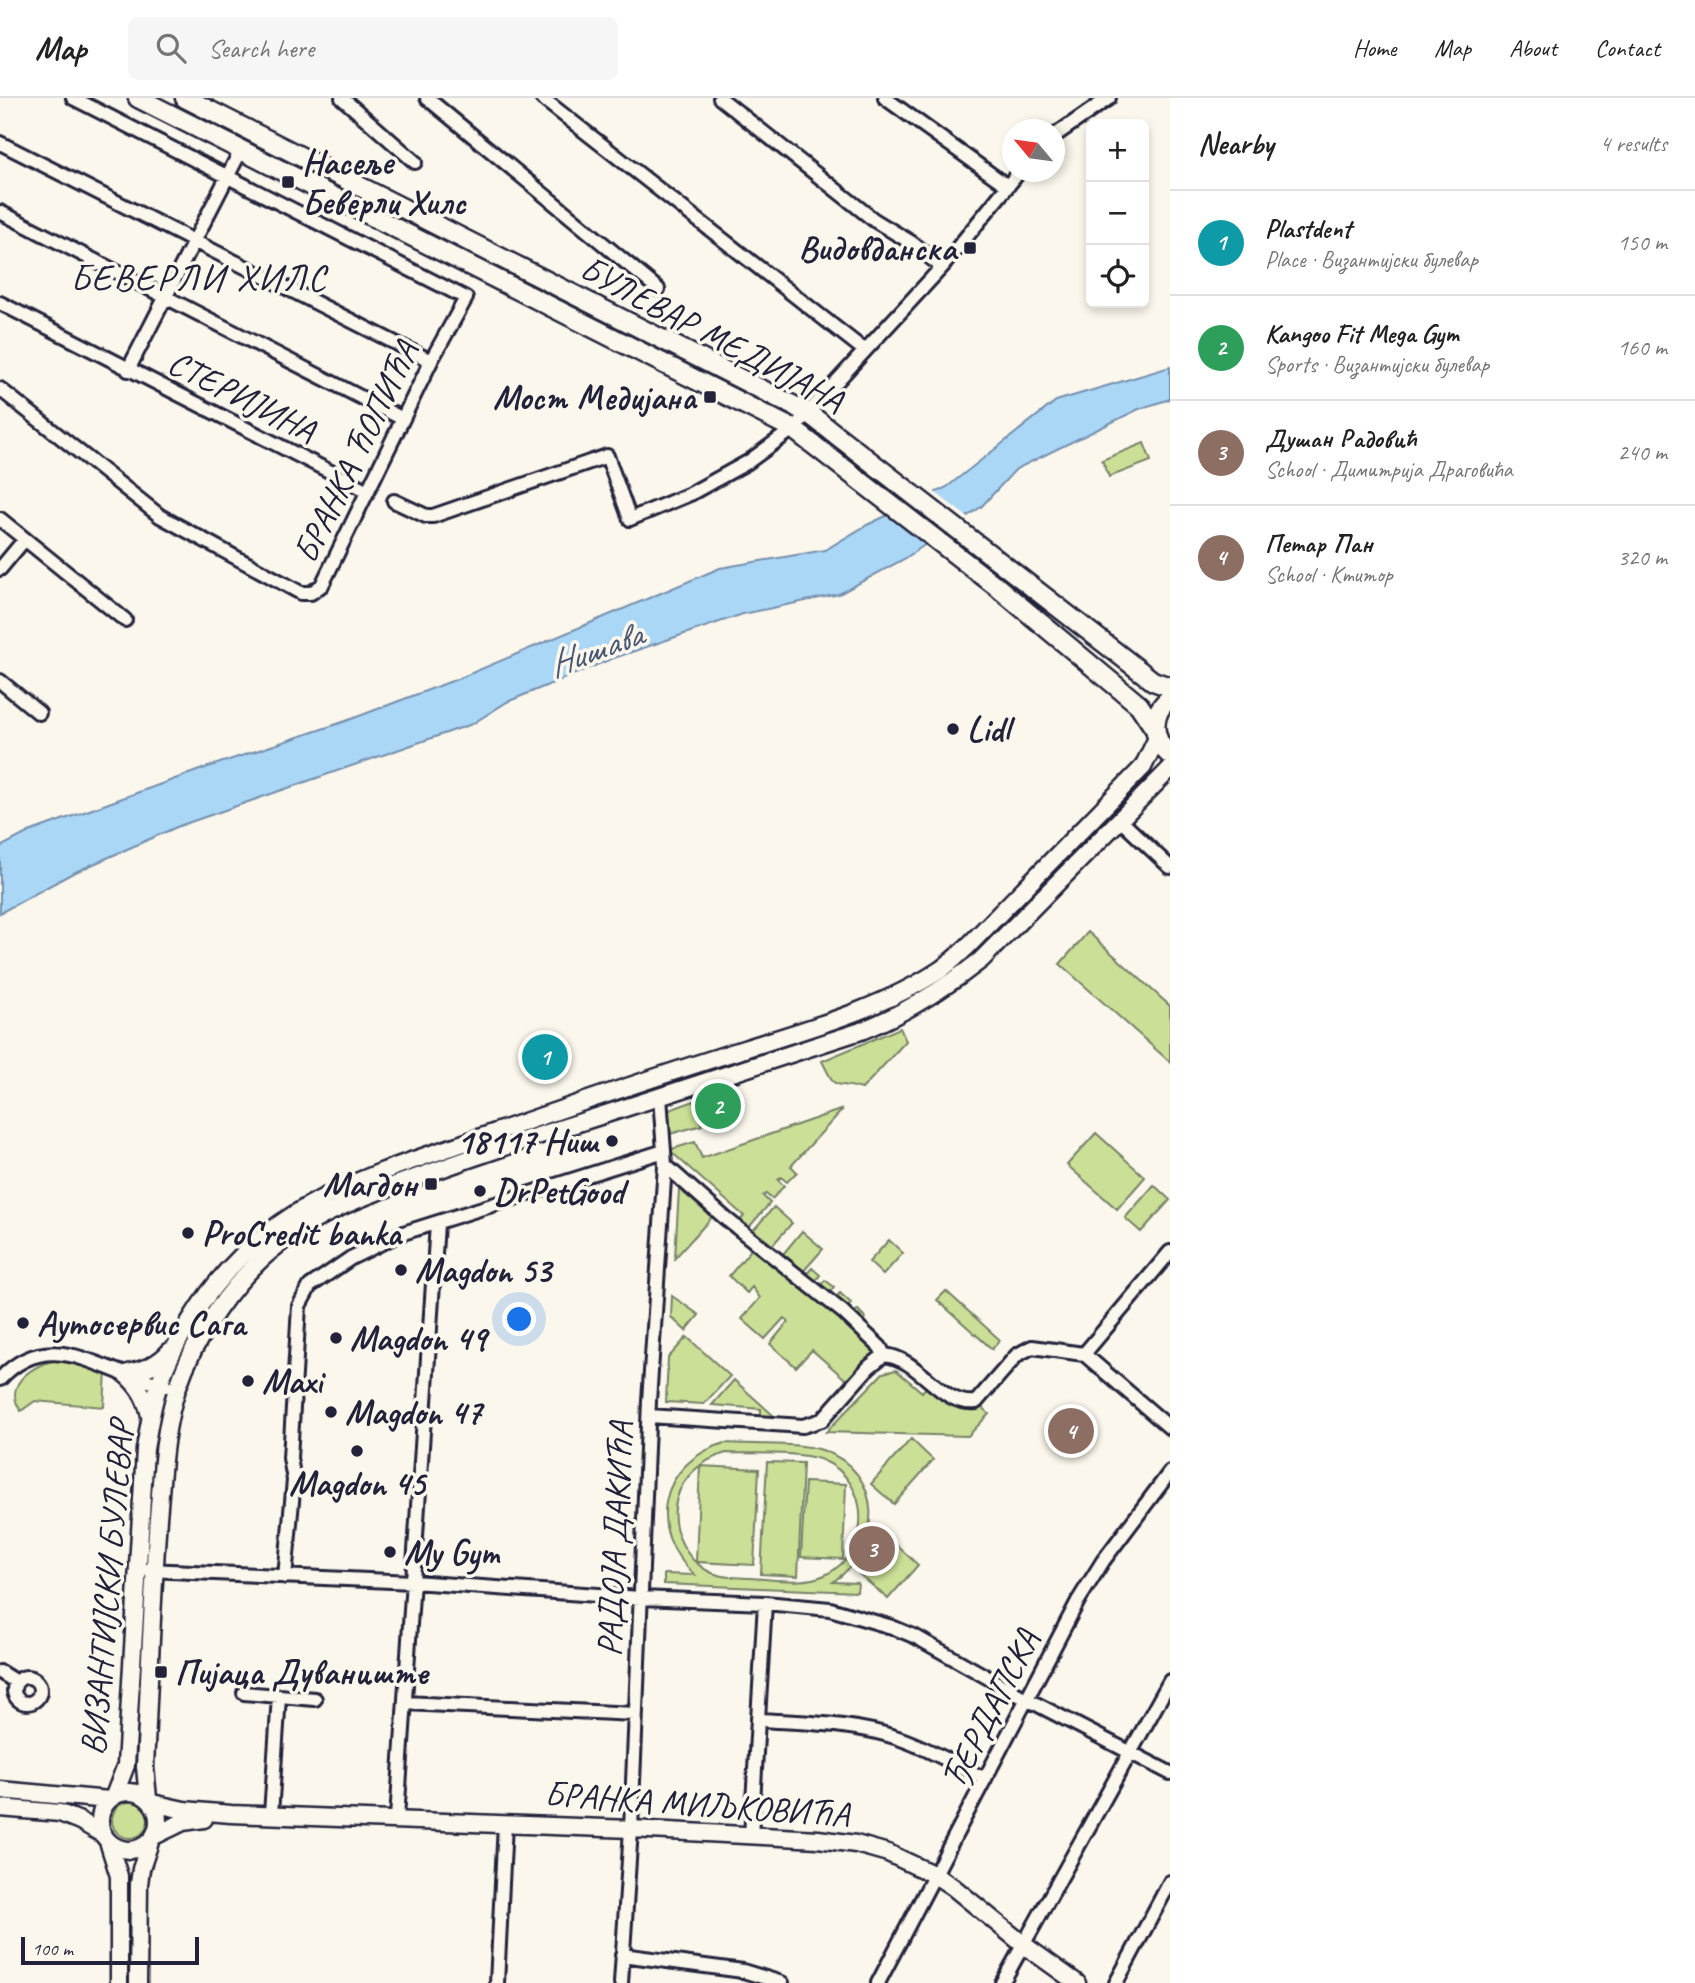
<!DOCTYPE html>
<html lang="en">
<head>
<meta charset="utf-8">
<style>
	:root { --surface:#fff; --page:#f6f6f6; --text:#222; --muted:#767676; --line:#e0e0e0; --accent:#2563eb }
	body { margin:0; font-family:Caveat,sans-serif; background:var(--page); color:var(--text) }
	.controls { position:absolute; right:21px; top:21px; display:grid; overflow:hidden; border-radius:10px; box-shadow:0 4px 10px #0003 }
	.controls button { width:63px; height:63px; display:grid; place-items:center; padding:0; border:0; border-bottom:2px solid var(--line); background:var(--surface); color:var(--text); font:35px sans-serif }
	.compass { position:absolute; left:1002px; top:21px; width:63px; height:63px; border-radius:50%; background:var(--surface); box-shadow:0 4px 10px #0003; rotate:299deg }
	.scale { position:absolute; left:21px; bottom:18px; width:178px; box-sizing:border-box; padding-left:7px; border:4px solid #22223b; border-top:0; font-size:19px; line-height:24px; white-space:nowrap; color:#22223b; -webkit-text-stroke:5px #fbf7ec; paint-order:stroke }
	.you { position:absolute; left:520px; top:1222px; width:24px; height:24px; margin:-18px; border:5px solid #fff; border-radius:50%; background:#1a73e8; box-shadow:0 0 0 10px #1a73e833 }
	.badge { display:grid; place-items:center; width:46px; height:46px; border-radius:50%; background:var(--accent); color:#fff; font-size:23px; font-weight:700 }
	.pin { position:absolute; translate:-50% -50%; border:4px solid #fff; box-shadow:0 2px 7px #0006 }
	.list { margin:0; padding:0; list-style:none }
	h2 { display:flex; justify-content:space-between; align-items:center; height:91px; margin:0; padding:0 28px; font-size:30px }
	h2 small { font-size:23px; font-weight:400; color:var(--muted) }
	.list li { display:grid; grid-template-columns:46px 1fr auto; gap:21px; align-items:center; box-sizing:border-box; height:105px; padding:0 28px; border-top:2px solid var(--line) }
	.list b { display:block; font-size:26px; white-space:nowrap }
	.list p { margin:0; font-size:23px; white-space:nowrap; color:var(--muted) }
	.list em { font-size:23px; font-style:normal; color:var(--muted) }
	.icon { flex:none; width:38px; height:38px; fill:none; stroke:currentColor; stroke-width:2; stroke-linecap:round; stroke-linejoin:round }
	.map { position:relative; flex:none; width:1170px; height:1885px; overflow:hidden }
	header { display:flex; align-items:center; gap:42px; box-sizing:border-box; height:98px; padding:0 35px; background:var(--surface); border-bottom:2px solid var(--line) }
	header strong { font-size:33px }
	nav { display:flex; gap:38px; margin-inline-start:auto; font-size:24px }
	.search { width:490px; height:63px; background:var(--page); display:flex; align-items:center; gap:18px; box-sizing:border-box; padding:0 24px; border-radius:10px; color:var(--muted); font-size:26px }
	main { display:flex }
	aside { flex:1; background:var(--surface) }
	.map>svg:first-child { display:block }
	.green { fill:#cbe096; stroke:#768168; stroke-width:2; fill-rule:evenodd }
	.water { fill:#abd7f7; stroke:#748fac; stroke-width:2 }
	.pier { fill:#fbf7ec }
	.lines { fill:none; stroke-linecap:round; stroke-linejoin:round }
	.minor-casing { stroke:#22223b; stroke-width:18 }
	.tertiary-casing { stroke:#22223b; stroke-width:21 }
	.secondary-casing { stroke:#22223b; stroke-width:23 }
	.minor { stroke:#fbf7ec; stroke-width:12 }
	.tertiary { stroke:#fbf7ec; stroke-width:16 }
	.secondary { stroke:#fbf7ec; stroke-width:18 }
	.poi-dot { fill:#22223b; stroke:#fbf7ec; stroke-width:2.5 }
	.labels { text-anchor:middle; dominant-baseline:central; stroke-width:7; stroke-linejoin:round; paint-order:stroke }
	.poi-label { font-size:35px; font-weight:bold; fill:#22223b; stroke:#fbf7ec; text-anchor:start }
	.street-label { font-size:35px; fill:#22223b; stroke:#fbf7ec }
	.neighbourhood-label { font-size:37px; letter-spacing:2px; fill:#22223b; stroke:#fbf7ec }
	.water-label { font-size:37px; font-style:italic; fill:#4b5873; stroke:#fbf7ec }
</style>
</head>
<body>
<header>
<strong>Map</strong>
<div class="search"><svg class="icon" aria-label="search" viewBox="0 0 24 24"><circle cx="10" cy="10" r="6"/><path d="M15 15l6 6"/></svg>Search here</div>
<nav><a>Home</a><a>Map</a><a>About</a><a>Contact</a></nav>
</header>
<main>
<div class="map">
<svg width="1170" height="1885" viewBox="0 0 1170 1885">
	<rect width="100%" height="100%" fill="#fbf7ec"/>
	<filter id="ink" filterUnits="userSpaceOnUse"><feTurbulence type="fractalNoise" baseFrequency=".0143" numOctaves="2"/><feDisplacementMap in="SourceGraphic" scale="14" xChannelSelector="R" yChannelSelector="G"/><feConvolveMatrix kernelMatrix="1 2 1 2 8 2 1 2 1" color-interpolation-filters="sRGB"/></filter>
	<g filter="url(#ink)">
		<path class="green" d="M1144,345L1151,363L1109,379L1102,362Z
			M1088,834L1170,908V964L1060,866Z
			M900,930L906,943L862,991C830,982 838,995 822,963Z
			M694,1003L702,1027L663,1038L661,1015Z
			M843,1011L791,1068L797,1074L787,1084L781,1079L778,1082L784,1088L772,1101L766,1096L763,1098L770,1105L744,1135L735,1129L744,1118L669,1052L695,1044L702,1060Z
			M1096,1035L1145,1079L1117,1111L1067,1067Z
			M1154,1087L1170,1102L1141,1134L1125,1120Z
			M679,1091L712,1119L675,1160Z
			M774,1109L792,1125L768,1152L779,1161L802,1133L823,1151L800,1177L803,1180L812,1170L820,1177L812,1187L817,1191L825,1182L834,1189L826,1199L831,1204L840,1195L851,1205L844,1213L851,1215L858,1212L865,1219L863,1226L884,1257L853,1288L812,1252L796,1269L770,1246L788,1224L784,1220L765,1241L742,1221L760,1200L752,1189L747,1195L729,1178L750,1153L748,1138Z
			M889,1142L903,1155L883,1177L869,1164Z
			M946,1193L1000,1242L992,1251L937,1202Z
			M672,1198L699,1217L686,1233L671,1219Z
			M687,1239L730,1278L704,1306L666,1304L668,1260Z
			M65,1261L106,1272L104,1309L35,1303L21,1313C0,1284 40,1262 65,1261Z
			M896,1272L922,1294L931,1284L976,1304L989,1316L968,1338L826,1334L883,1275Z
			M734,1282L784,1327L761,1325V1311L712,1307Z
			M911,1341L933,1362L894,1406L871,1386Z
			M725,1345C752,1347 797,1344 822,1352C885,1373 884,1449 833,1484L858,1485L857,1494L664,1486V1476L695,1477C645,1433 659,1364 725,1345ZM726,1355C752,1356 799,1353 822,1362C872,1382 873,1454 825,1477C803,1487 774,1481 750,1480C730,1479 711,1480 696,1464L754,1467L759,1371L700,1368L696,1464L694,1463C658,1423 674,1370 726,1355Z
			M767,1364L803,1365L798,1478L761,1476Z
			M805,1384L846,1386L843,1461L801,1459Z
			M890,1441L918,1467L888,1501L859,1476Z
			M112 1722a18 18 0 1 1 36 0a18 18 0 1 1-36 0Z"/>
		<path class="water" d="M1170,269V301L1139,311L1016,371L981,409L904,461L839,496L743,516L611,561L507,604L472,626L179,728L71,776L0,815V749L29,734L208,669L346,623L460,580L720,470L825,452L867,427L947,389L1056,303Z"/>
		<path class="pier" d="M932,392L970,421L930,447L887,414Z"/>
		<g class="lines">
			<defs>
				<path id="minor" d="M342,0L415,64
					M427,0L658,191
					M542,0L864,252
					M720,0L874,122L912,145L942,169
					M885,0L1006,87
					M1054,38L1109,0
					M0,45L431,263
					M0,114L403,321
					M0,205L368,393
					M128,272L241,52
					M0,291L160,418L301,495H311L322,487L431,263L466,200L73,0
					M394,403L426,418H433L607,358L630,421L690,396L748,364L793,331L942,169L1019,74
					M0,421L125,522
					M0,471L25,441
					M0,583L39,615
					M1120,722L1170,769
					M665,1067L725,1120L843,1214L880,1249L884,1257C920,1260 941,1309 976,1304L1017,1257L1032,1249L1084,1256
					M1084,1256L1170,1154
					M1084,1256L1170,1330
					M0,1281C40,1238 78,1258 124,1276C138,1281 153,1283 166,1288
					M649,1318L803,1328L822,1322L869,1269L884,1257
					M148,1472L413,1484L640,1500L765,1505L830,1511L892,1529L916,1539L1015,1595L1170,1675
					M285,1479L294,1382L290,1360L299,1208L310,1188L351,1160L400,1136L664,1053
					M0,1574L16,1584
					M14 1592a13 13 0 1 1 26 0a13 13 0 1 1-26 0Z
					M244,1595L315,1601
					M405,1605L635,1616
					M760,1622C806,1625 853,1625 898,1640C928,1650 956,1667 985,1681
					M271,1716L279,1598
					M397,1720L437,1126
					M751,1738L765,1505
					M622,1857L743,1873L782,1885
					M497,1885L505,1726
					M621,1885L631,1731L649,1303L665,1067L660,999
					M878,1885L1078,1503L1103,1463L1170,1374
					M1002,1885L1170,1583
					M1116,1885L1170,1784"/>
				<path id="tertiary" d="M125,1276C144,1271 157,1268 170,1253
					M125,1276C139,1288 146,1300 150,1318
					M0,1692L109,1702
					M100 1723a29 29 0 1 1 58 0a29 29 0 1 1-58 0Z
					M114,1698L126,1667L145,1351C149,1329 152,1305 160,1284C168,1260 180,1239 193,1218C266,1102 372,1077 493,1035C576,1006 660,977 744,951C810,930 881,911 940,872C950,865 959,856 968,848L1143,669L1157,640
					M148,1700L145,1669C149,1586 152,1503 158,1420C162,1377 163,1333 177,1291C194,1239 234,1181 278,1147C319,1114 367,1097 415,1080C462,1063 509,1047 556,1032C658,1000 759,966 861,933C905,915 943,892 981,862L1170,671
					M152,1705L184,1712L231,1716L631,1731L818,1741L856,1746L888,1755L935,1777L953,1789L1024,1847L1077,1885
					M0,1710L60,1715L80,1723L104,1737
					M154,1738L183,1724L204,1721
					M108,1743L119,1778V1885
					M138,1885L139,1786L141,1771L150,1744"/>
				<path id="secondary" d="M138,0L793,331L996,488L1139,607L1155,631
					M185,0L808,315L1153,583L1170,589
					M1170,600C1150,616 1151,641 1170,657"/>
			</defs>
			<use href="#minor" class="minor-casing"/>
			<use href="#tertiary" class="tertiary-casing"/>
			<use href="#secondary" class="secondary-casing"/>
			<use href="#minor" class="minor"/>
			<use href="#tertiary" class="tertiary"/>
			<use href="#secondary" class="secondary"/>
		</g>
	</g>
	<g class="poi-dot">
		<rect x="281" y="77" width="14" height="14" rx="3.5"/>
		<rect x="963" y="143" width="14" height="14" rx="3.5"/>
		<rect x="703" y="292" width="14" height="14" rx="3.5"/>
		<circle cx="953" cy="631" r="7"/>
		<circle cx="612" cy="1043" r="7"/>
		<rect x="424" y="1079" width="14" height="14" rx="3.5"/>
		<circle cx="480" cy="1093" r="7"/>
		<circle cx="188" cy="1135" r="7"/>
		<circle cx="401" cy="1172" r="7"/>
		<circle cx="23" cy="1225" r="7"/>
		<circle cx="336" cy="1240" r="7"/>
		<circle cx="248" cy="1283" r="7"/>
		<circle cx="331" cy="1314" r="7"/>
		<circle cx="357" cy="1353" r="7"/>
		<circle cx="390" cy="1454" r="7"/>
		<rect x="154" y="1567" width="14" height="14" rx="3.5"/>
	</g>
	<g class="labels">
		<g class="poi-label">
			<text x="302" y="64">Насеље<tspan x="302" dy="40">Беверли Хилс</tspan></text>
			<text x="956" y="150" text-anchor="end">Видовданска</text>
			<text x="696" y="299" text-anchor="end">Мост Медијана</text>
			<text x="967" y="631">Lidl</text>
			<text x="598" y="1043" text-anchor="end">18117 Ниш</text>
			<text x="417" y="1086" text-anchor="end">Магдон</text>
			<text x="494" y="1093">DrPetGood</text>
			<text x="202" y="1135">ProCredit banka</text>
			<text x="415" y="1172">Magdon 53</text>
			<text x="37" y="1225">Аутосервис Сага</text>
			<text x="350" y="1240">Magdon 49</text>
			<text x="262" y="1283">Maxi</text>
			<text x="345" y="1314">Magdon 47</text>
			<text x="357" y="1385" text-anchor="middle">Magdon 45</text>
			<text x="404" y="1454">My Gym</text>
			<text x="175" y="1574">Пијаца Дуваниште</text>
		</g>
		<g class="street-label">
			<text transform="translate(712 236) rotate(28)">БУЛЕВАР МЕДИЈАНА</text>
			<text transform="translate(242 298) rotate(27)">СТЕРИЈИНА</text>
			<text transform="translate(356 354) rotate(-64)">БРАНКА ЋОПИЋА</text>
			<text transform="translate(615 1441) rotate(-87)">РАДОЈА ДАКИЋА</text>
			<text transform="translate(107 1490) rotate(-85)">ВИЗАНТИЈСКИ БУЛЕВАР</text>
			<text transform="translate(990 1611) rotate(-63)">ЂЕРДАПСКА</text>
			<text transform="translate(697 1706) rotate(4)">БРАНКА МИЉКОВИЋА</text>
		</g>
		<g class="neighbourhood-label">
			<text x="199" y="179">БЕВЕРЛИ ХИЛС</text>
		</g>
		<g class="water-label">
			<text transform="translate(595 551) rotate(-20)">Нишава</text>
		</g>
	</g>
</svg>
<div class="controls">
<button>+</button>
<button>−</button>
<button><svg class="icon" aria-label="locate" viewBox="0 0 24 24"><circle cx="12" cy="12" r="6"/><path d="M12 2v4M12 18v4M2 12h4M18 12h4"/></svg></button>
</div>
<svg class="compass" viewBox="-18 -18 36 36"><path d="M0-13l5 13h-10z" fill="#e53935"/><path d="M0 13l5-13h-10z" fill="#767676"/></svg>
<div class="scale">100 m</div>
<div class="you"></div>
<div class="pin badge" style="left:545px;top:959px;background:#0f9aa8">1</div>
<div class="pin badge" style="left:718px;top:1008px;background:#2e9e5b">2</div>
<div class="pin badge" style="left:872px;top:1451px;background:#8d6e63">3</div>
<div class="pin badge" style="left:1071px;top:1333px;background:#8d6e63">4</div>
</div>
<aside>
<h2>Nearby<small>4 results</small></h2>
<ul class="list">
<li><span class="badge" style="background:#0f9aa8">1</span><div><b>Plastdent</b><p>Place · Византијски булевар</p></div><em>150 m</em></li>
<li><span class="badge" style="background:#2e9e5b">2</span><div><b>Kangoo Fit Mega Gym</b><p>Sports · Византијски булевар</p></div><em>160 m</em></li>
<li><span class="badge" style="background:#8d6e63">3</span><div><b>Душан Радовић</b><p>School · Димитрија Драговића</p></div><em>240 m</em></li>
<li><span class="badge" style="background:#8d6e63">4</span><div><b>Петар Пан</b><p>School · Ктитор</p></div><em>320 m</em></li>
</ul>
</aside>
</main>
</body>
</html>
